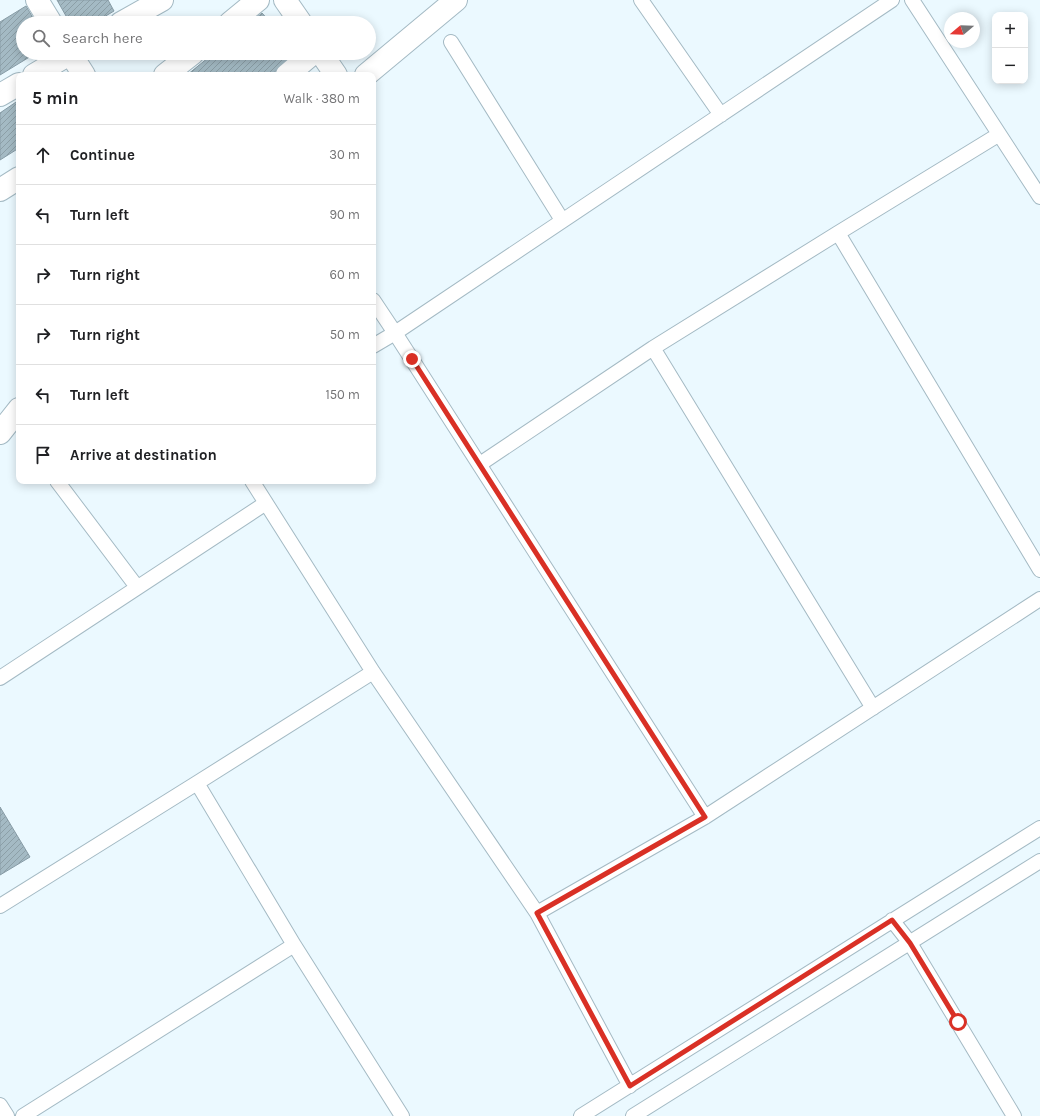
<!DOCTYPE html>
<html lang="en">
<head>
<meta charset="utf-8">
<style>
	:root { --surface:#fff; --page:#f6f6f6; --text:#202124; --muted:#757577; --line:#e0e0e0 }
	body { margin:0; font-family:Karla,sans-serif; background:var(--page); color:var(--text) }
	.controls { position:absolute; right:12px; top:12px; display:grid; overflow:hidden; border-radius:8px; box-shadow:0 2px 10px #0003 }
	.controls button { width:36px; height:36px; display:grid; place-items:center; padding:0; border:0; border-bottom:1px solid var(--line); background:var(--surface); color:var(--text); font:20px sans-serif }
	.compass { position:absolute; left:944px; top:12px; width:36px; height:36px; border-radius:50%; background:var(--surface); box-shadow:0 2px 10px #0003; rotate:251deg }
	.stop { position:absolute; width:12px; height:12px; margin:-9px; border:3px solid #d93025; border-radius:50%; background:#fff }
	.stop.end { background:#d93025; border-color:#fff; box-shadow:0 1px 4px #0008 }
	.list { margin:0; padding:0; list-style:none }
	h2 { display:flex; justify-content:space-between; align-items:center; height:52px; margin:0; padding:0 16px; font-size:17px }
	h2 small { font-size:13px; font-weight:400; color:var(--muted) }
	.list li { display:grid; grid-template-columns:26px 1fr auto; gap:12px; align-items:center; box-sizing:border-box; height:60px; padding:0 16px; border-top:1px solid var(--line) }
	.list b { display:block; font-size:15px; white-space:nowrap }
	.list em { font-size:13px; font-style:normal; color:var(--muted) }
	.icon { flex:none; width:22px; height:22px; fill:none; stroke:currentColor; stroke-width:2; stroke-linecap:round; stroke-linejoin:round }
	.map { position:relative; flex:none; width:1040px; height:1116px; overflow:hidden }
	.search { position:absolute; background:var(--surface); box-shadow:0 2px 10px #0003; left:16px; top:16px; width:360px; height:44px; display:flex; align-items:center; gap:10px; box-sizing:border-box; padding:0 14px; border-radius:22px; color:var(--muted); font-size:15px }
	.panel { position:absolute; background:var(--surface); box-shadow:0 2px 10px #0003; left:16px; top:72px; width:360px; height:412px; border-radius:8px }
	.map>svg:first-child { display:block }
	.building { fill:url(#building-hatch); stroke:#879ca6 }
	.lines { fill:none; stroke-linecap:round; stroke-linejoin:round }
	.service-casing { stroke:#a4bac4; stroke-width:16 }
	.minor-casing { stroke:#a4bac4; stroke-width:24 }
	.tertiary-casing { stroke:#a4bac4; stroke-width:24 }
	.service { stroke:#fff; stroke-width:14 }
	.minor { stroke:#fff; stroke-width:22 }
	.tertiary { stroke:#fff; stroke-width:22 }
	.route { stroke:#d93025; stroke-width:5 }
</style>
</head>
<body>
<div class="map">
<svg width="1040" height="1116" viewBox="0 0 1040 1116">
	<defs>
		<pattern id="building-hatch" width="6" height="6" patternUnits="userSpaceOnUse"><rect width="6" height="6" fill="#a4bac4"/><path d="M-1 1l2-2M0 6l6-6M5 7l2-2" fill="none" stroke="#8c9fa7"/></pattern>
	</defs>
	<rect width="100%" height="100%" fill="#ebf9ff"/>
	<path class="building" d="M57,0H108L114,11L94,23H70Z
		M26,6L36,23H23V53H36L0,75V22Z
		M262,13L271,23H250Z
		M214,53H296V54L271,75H187Z
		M19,100V148L0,160V113Z
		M0,807L30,857L0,875Z"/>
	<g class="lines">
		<defs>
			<path id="service" d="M641,0L721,115
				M912,0L1040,197
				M451,42L562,220
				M838,233L1040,570
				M373,300L395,333L705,817
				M373,346L395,333L892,0
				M653,348L873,708
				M480,464L653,348L838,233L998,135
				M57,481L137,587
				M252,481L373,672L537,913L630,1086
				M0,678L266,503
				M197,783L294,945L402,1116
				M0,906L197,783L373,672
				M537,913L705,817L1040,599
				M892,920L910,943L1014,1116
				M0,1105L7,1116
				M23,1116L294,945
				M581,1116L1040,828
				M633,1116L1040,861"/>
			<path id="minor" d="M37,0L51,23
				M285,0L301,23
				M121,23L162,0
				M230,23L258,0
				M70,53L84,75
				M321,53L336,75
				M34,75L71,53
				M165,75L193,53
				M287,75L313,53
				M0,95L19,84
				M0,190L19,178"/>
			<path id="tertiary" d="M366,75L456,0
				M0,433L19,409"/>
		</defs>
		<use href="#service" class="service-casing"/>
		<use href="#minor" class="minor-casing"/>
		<use href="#tertiary" class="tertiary-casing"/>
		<use href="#service" class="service"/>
		<use href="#minor" class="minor"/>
		<use href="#tertiary" class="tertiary"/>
	</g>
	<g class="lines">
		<path class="route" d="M412,359L705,817L537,913L630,1086L892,920L910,943L958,1022"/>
	</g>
</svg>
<div class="controls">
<button>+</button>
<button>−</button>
</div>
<svg class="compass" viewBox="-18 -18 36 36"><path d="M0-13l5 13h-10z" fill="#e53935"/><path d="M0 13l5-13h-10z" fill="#757577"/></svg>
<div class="stop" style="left:958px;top:1022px"></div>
<div class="stop end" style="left:412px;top:359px"></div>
<div class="search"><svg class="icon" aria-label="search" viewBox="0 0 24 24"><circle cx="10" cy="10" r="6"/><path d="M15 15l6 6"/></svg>Search here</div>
<section class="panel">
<h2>5 min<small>Walk · 380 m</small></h2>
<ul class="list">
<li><svg class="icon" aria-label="ahead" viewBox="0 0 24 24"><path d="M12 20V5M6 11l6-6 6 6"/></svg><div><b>Continue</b></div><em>30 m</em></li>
<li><svg class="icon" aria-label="left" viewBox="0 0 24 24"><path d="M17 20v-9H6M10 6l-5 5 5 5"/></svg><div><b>Turn left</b></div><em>90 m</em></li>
<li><svg class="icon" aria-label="right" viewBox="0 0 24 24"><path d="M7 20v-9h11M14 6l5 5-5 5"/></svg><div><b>Turn right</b></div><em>60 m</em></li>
<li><svg class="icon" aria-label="right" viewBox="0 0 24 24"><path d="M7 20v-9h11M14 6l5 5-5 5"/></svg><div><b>Turn right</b></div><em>50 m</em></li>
<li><svg class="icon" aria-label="left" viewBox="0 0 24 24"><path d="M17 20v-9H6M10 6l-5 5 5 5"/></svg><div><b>Turn left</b></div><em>150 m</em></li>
<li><svg class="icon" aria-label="arrive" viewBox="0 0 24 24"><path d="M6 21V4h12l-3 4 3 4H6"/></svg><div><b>Arrive at destination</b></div></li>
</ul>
</section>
</div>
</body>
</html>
